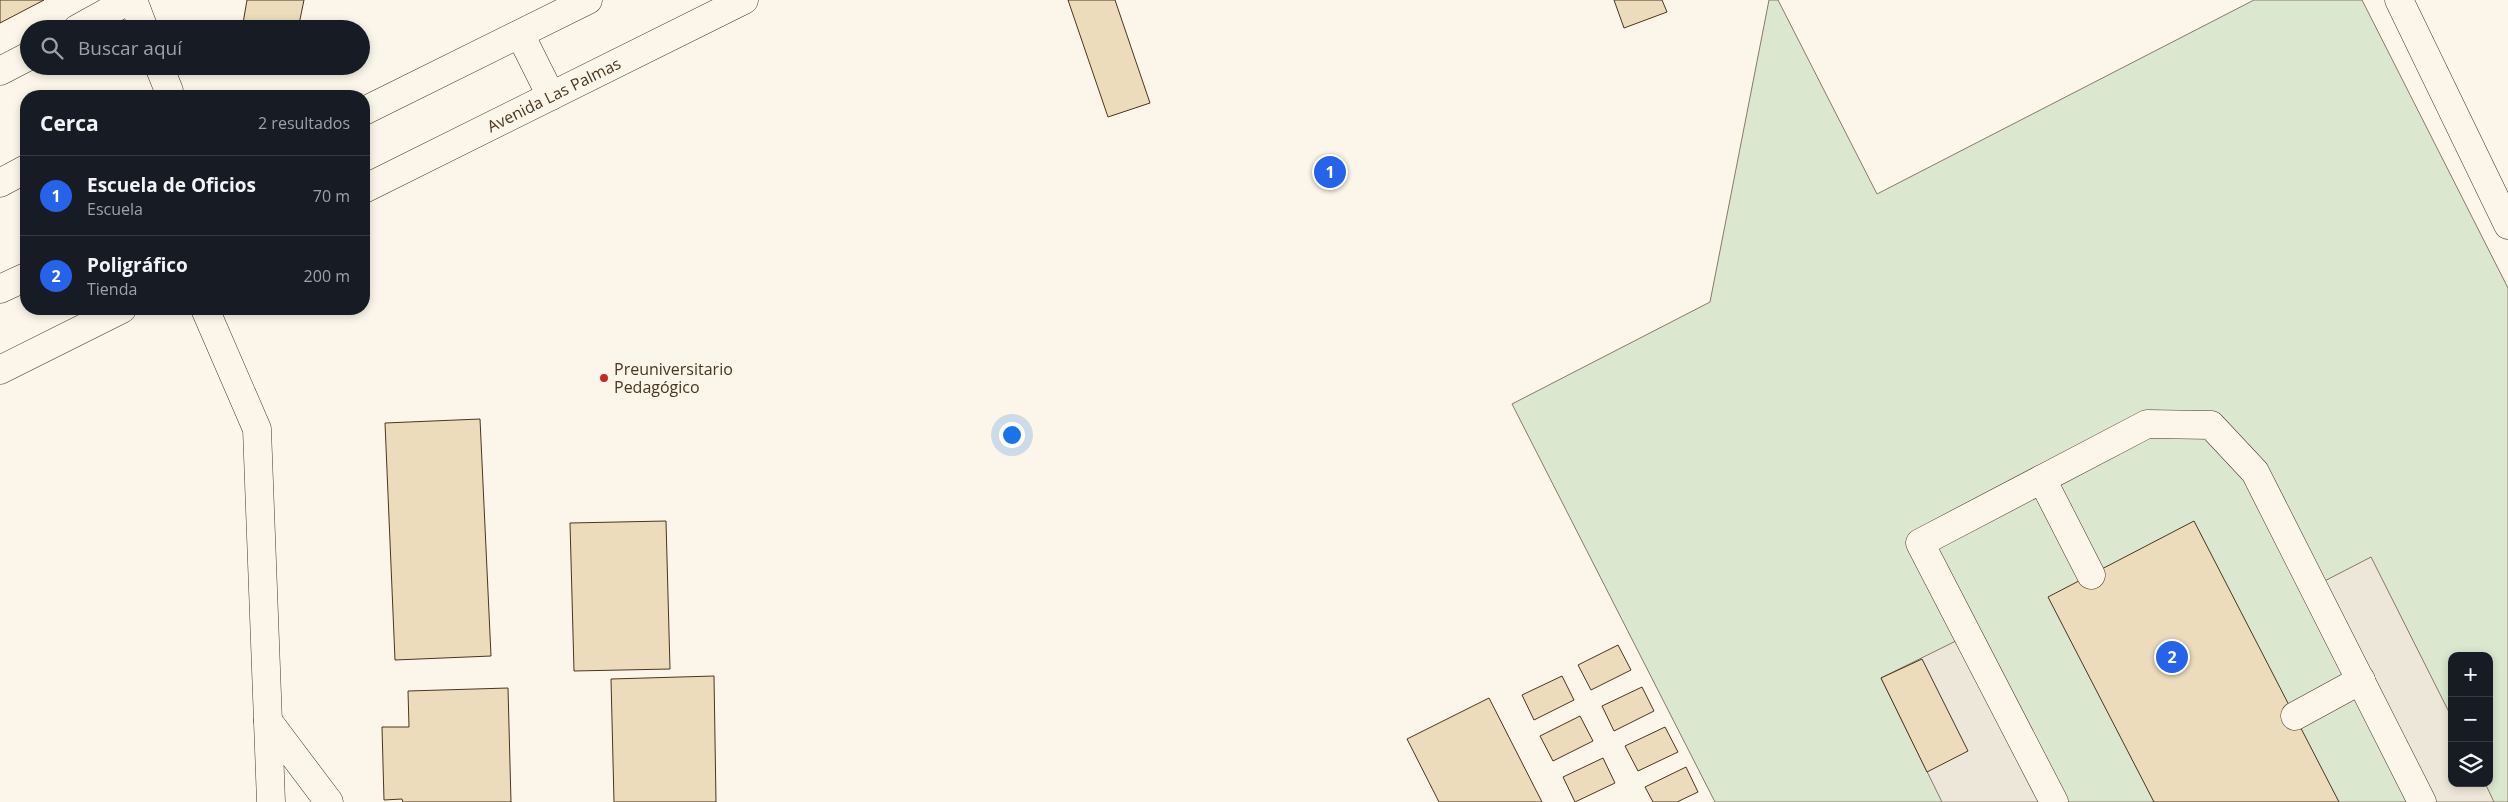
<!DOCTYPE html>
<html lang="es">
<head>
<meta charset="utf-8">
<style>
	:root { --surface:#171b24; --page:#242831; --text:#f1f3f6; --muted:#9ea1a6; --line:#363941; --accent:#2563eb }
	body { margin:0; font-family:"Open Sans",sans-serif; background:var(--page); color:var(--text) }
	.controls { position:absolute; right:15px; bottom:15px; display:grid; overflow:hidden; border-radius:10px; box-shadow:0 2px 8px #0003 }
	.controls button { width:45px; height:45px; display:grid; place-items:center; padding:0; border:0; border-bottom:1px solid var(--line); background:var(--surface); color:var(--text); font:25px sans-serif }
	.you { position:absolute; left:1011px; top:434px; width:18px; height:18px; margin:-12px; border:4px solid #fff; border-radius:50%; background:#1a73e8; box-shadow:0 0 0 8px #1a73e833 }
	.badge { display:grid; place-items:center; width:32px; height:32px; border-radius:50%; background:var(--accent); color:#fff; font-size:16px; font-weight:700 }
	.pin { position:absolute; translate:-50% -50%; border:2px solid #fff; box-shadow:0 1px 5px #0006 }
	.list { margin:0; padding:0; list-style:none }
	h2 { display:flex; justify-content:space-between; align-items:center; height:65px; margin:0; padding:0 20px; font-size:21px }
	h2 small { font-size:16px; font-weight:400; color:var(--muted) }
	.list li { display:grid; grid-template-columns:32px 1fr auto; gap:15px; align-items:center; box-sizing:border-box; height:80px; padding:0 20px; border-top:1px solid var(--line) }
	.list b { display:block; font-size:19px; white-space:nowrap }
	.list p { margin:0; font-size:16px; white-space:nowrap; color:var(--muted) }
	.list em { font-size:16px; font-style:normal; color:var(--muted) }
	.icon { flex:none; width:28px; height:28px; fill:none; stroke:currentColor; stroke-width:2; stroke-linecap:round; stroke-linejoin:round }
	.map { position:relative; flex:none; width:2508px; height:802px; overflow:hidden }
	.search { position:absolute; background:var(--surface); box-shadow:0 2px 8px #0003; left:20px; top:20px; width:350px; height:55px; display:flex; align-items:center; gap:12px; box-sizing:border-box; padding:0 18px; border-radius:28px; color:var(--muted); font-size:19px }
	.panel { position:absolute; background:var(--surface); box-shadow:0 2px 8px #0003; left:20px; top:90px; width:350px; height:225px; border-radius:20px }
	.map>svg:first-child { display:block }
	.green { fill:#dce7d0; stroke:#887966; fill-rule:evenodd }
	.parking { fill:#ede7d9; stroke:#887966 }
	.building { fill:#ecdcbc; stroke:#4a3520 }
	.lines { fill:none; stroke-linecap:round; stroke-linejoin:round }
	.minor-casing { stroke:#4a3520; stroke-width:29 }
	.minor { stroke:#fbf6e9; stroke-width:28 }
	.poi-dot { fill:#c62828; stroke:#fbf6e9; stroke-width:2 }
	.labels { text-anchor:middle; dominant-baseline:central; stroke-width:4; stroke-linejoin:round; paint-order:stroke }
	.street-label { font-size:16px; fill:#4a3520; stroke:#fbf6e9 }
	.poi-label { font-size:16px; fill:#4a3520; stroke:#fbf6e9; text-anchor:start }
</style>
</head>
<body>
<div class="map">
<svg width="2508" height="802" viewBox="0 0 2508 802">
	<rect width="100%" height="100%" fill="#fbf6e9"/>
	<path class="green" d="M1769,0H1778L1877,194L2254,0H2362L2508,288V802H1715L1512,404L1710,302ZM2452,656H2489V783H2452Z"/>
	<path class="parking" d="M2371,557L2452,718V783H2485L2494,802H2422L2313,587Z
		M1968,635L2049,802H1942L1881,678Z"/>
	<path class="building" d="M0,0H44L0,23Z
		M247,0H304L298,29H242Z
		M1068,0H1115L1150,103L1108,117Z
		M1614,0H1662L1667,12L1624,28Z
		M267,66H291L290,71Z
		M480,419L491,656L395,660L385,423Z
		M666,521L670,669L574,671L570,523Z
		M2194,521L2339,802H2154L2048,597Z
		M1618,645L1631,670L1591,690L1578,665Z
		M1922,659L1968,751L1927,772L1881,678Z
		M714,676L716,802H614L611,679Z
		M1562,676L1574,700L1534,720L1522,695Z
		M1642,687L1654,711L1614,731L1602,706Z
		M508,688L511,802H403L402,799L384,800L382,727H409L408,691Z
		M1489,698L1542,802H1439L1407,739Z
		M1580,716L1593,741L1553,761L1540,736Z
		M1665,727L1678,752L1638,771L1625,746Z
		M1603,758L1615,783L1575,802L1563,777Z
		M1686,767L1698,792L1677,802H1653L1645,787Z"/>
	<g class="lines">
		<defs>
			<g id="minor">
				<path d="M133,0L144,29"/>
				<path d="M2399,0L2508,225"/>
				<path d="M77,29L129,0"/>
				<path d="M520,34L551,96"/>
				<path d="M159,66L169,91V96"/>
				<path d="M0,71L29,56"/>
				<path d="M364,111L588,0"/>
				<path d="M0,183L26,169"/>
				<path id="s1" d="M364,189L744,0"/>
				<path d="M0,289L26,277"/>
				<path d="M205,309L257,429L271,802"/>
				<path d="M0,370L122,309"/>
				<path d="M2042,479L2091,575"/>
				<path d="M2295,716L2361,680"/>
				<path d="M268,721L329,802"/>
				<path d="M2054,802L1920,543L2147,424L2211,425L2255,472L2422,802"/>
			</g>
		</defs>
		<use href="#minor" class="minor-casing"/>
		<use href="#minor" class="minor"/>
	</g>
	<circle class="poi-dot" cx="604" cy="378" r="5"/>
	<g class="labels">
		<g class="street-label">
			<text stroke="none"><textPath href="#s1" startOffset="212">Avenida Las Palmas</textPath></text>
		</g>
		<g class="poi-label">
			<text x="614" y="369">Preuniversitario<tspan x="614" dy="18">Pedagógico</tspan></text>
		</g>
	</g>
</svg>
<div class="controls">
<button>+</button>
<button>−</button>
<button><svg class="icon" aria-label="layers" viewBox="0 0 24 24"><path d="M12 4l9 5-9 5-9-5zM3 14l9 5 9-5"/></svg></button>
</div>
<div class="you"></div>
<div class="pin badge" style="left:1330px;top:172px">1</div>
<div class="pin badge" style="left:2172px;top:657px">2</div>
<div class="search"><svg class="icon" aria-label="search" viewBox="0 0 24 24"><circle cx="10" cy="10" r="6"/><path d="M15 15l6 6"/></svg>Buscar aquí</div>
<section class="panel">
<h2>Cerca<small>2 resultados</small></h2>
<ul class="list">
<li><span class="badge">1</span><div><b>Escuela de Oficios</b><p>Escuela</p></div><em>70 m</em></li>
<li><span class="badge">2</span><div><b>Poligráfico</b><p>Tienda</p></div><em>200 m</em></li>
</ul>
</section>
</div>
</body>
</html>
